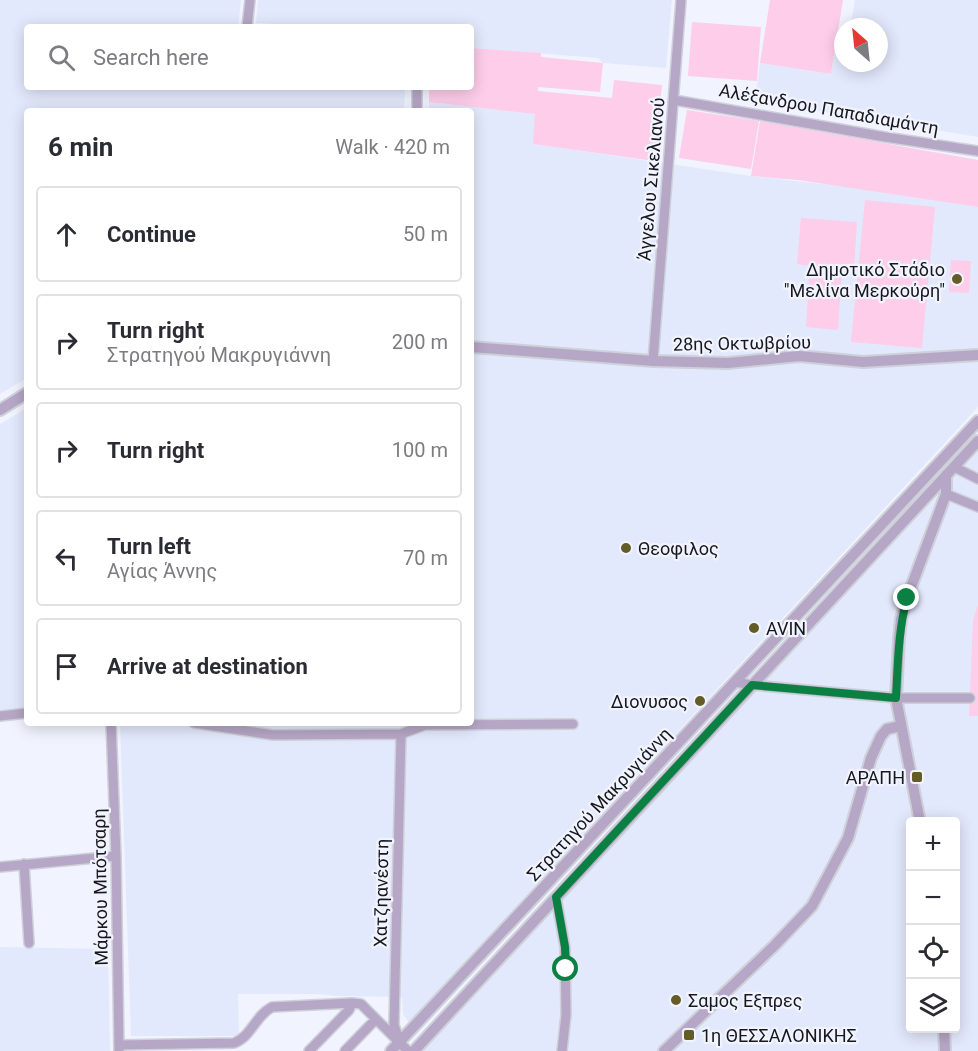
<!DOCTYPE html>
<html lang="en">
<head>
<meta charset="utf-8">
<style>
	:root { --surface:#fff; --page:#f7f7f7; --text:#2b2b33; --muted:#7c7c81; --line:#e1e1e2 }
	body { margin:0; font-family:Roboto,sans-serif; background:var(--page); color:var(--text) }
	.controls { position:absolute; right:18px; bottom:18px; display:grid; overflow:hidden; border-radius:6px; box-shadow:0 3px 15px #0003 }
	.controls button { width:54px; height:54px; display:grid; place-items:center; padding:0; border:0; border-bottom:2px solid var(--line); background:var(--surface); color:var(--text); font:30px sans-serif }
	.compass { position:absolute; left:834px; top:18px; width:54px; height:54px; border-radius:50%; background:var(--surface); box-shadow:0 3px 15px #0003; rotate:333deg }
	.stop { position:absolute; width:18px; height:18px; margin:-14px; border:4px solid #0b8043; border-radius:50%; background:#fff }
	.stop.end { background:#0b8043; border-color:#fff; box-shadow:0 2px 6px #0008 }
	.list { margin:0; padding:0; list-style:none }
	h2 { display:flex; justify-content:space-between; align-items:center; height:78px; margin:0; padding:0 24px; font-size:26px }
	h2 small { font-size:20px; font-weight:400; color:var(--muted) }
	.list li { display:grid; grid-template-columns:39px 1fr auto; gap:18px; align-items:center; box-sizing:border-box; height:96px; margin:0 12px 12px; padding:0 12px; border:2px solid var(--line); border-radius:6px }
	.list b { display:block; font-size:22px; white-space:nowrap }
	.list p { margin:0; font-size:20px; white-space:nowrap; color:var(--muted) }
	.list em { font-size:20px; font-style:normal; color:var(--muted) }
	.icon { flex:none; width:33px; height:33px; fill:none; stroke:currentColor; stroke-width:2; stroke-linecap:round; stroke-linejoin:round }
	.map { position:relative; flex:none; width:978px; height:1051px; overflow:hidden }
	.search { position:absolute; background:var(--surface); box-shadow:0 3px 15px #0003; left:24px; top:24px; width:450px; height:66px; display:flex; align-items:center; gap:15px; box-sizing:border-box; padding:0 21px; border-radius:6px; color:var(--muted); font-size:22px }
	.panel { position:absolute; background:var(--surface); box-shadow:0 3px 15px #0003; left:24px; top:108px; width:450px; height:618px; border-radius:6px }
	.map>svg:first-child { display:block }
	.built { fill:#e3e9fc; fill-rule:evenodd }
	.green { fill:#fdcde9 }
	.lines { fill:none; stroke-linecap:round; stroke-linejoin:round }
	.minor-casing { stroke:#ced1da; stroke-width:12 }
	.tertiary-casing { stroke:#ced1da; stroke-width:14 }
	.minor { stroke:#b6a7c6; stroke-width:9 }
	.tertiary { stroke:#b6a7c6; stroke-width:10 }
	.route { stroke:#0b8043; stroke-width:8 }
	.poi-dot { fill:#635c29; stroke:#f1f4fe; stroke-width:2 }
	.labels { text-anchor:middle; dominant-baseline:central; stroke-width:4.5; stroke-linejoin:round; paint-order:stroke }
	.street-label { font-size:18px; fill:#16181d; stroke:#f1f4fe }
	.poi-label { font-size:18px; fill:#16181d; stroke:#f1f4fe; text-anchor:start }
</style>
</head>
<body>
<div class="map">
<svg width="978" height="1051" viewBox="0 0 978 1051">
	<rect width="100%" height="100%" fill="#f1f4fe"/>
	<path class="built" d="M0,0H241L238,27H27V87H405L404,111H27V378L0,394Z
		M258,0H672L666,68L603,63L598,58L471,48V27H337L256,23Z
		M855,0H978V137L755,100L760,63L831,74L839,29L843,30V63H879V27H850Z
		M429,102L536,114L534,144L751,176L841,186L978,207V407L409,1022L403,1014L402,997L339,996L318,994H238L239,1036H131L120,723H471V111H429Z
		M27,408V707L0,710V424Z
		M978,452V1051H423L554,908ZM910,822H956V1028H910Z
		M0,947L108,949L110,1051H0Z"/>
	<path class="green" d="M770,0H843L831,74L760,63Z
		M692,22L761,27L757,81L688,76Z
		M471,48L541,53V57L603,63L600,92L538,87V91L612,98L614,80L662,85L654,161L533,144L535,114L429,102V87H471Z
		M687,110L759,121L751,169L679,158Z
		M760,121L978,160V207L798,180L751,176Z
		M865,200L935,207L922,348L851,342Z
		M801,218L857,222L854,269L842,268L838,330L806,327L810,266L797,264Z
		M951,260L971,261L969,293L949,292Z
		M978,605V716H969L973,620Z"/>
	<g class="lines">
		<defs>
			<path id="minor" d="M247,27L250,0
				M674,100L885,137L978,151
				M417,111V87
				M653,361L681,0
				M954,467L978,479
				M946,494L978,507
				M735,682L752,685L896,698H970
				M0,716L27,713
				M111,723L116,856L119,1051
				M194,723L273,735L401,734L425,725L573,724
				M24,864L29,943
				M0,867L116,856
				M556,897L565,947L566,1015L562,1051
				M399,1040L394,1025L401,734
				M120,1045L234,1043C252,1036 255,1016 272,1007L352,1003L361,1004L408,1051
				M309,1051L349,1010L352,1003
				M345,1051L376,1019"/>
			<path id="tertiary" d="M471,347L653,361L728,363L799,356L863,362L978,355
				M0,410L27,393
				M920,822L896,698L899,638L901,619L907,598L946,494V475
				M944,1028L945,1051
				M391,1051L978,421
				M414,1051L978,441
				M664,1051L774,946L812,906L848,838L871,758L881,736L887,729L901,726"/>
		</defs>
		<use href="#minor" class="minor-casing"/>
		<use href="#tertiary" class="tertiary-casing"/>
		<use href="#minor" class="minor"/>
		<use href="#tertiary" class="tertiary"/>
	</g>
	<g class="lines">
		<path class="route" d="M566,969L565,947L556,897L752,685L896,698C898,664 898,631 907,598"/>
	</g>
	<g class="poi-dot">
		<circle cx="957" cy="279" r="6"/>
		<circle cx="626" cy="548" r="6"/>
		<circle cx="754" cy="628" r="6"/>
		<circle cx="700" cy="701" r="6"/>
		<rect x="911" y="771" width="12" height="12" rx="3"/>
		<circle cx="676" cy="1000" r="6"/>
		<rect x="683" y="1029" width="12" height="12" rx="3"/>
	</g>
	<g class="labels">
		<g class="street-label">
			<text transform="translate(829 109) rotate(10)">Αλέξανδρου Παπαδιαμάντη</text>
			<text transform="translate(651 179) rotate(-85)">Άγγελου Σικελιανού</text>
			<text transform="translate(742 343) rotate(-1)">28ης Οκτωβρίου</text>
			<text transform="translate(599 804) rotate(-47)">Στρατηγού Μακρυγιάννη</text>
			<text transform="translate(100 887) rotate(-91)">Μάρκου Μπότσαρη</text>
			<text transform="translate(381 893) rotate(-89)">Χατζηανέστη</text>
		</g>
		<g class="poi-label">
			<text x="945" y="269" text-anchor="end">Δημοτικό Στάδιο<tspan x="945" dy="21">"Μελίνα Μερκούρη"</tspan></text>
			<text x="638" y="548">Θεοφιλος</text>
			<text x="766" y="628">AVIN</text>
			<text x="688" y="701" text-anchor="end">Διονυσος</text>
			<text x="905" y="777" text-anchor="end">ΑΡΑΠΗ</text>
			<text x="688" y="1000">Σαμος Εξπρες</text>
			<text x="701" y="1035">1η ΘΕΣΣΑΛΟΝΙΚΗΣ</text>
		</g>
	</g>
</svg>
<div class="controls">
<button>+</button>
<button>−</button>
<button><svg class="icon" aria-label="locate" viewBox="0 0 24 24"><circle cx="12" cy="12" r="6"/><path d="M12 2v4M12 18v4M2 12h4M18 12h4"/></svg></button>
<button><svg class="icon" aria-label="layers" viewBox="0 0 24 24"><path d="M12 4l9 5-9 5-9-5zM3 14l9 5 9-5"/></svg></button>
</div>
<svg class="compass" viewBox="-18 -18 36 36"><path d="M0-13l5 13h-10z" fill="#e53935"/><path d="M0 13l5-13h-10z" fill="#7c7c81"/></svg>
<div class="stop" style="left:566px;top:969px"></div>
<div class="stop end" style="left:907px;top:598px"></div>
<div class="search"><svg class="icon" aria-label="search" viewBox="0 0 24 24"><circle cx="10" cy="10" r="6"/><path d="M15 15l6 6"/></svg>Search here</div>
<section class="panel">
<h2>6 min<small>Walk · 420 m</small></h2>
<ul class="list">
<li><svg class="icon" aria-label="ahead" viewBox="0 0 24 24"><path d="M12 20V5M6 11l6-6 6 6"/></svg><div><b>Continue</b></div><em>50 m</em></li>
<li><svg class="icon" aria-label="right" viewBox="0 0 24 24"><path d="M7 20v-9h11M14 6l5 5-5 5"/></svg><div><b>Turn right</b><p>Στρατηγού Μακρυγιάννη</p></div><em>200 m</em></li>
<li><svg class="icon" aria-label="right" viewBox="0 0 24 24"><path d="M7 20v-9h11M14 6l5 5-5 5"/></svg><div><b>Turn right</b></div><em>100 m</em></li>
<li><svg class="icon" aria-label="left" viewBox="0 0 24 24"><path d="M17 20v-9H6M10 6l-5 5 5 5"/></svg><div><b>Turn left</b><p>Αγίας Άννης</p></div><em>70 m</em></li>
<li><svg class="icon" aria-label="arrive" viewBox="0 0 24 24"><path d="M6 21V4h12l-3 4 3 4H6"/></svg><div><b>Arrive at destination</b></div></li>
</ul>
</section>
</div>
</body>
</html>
